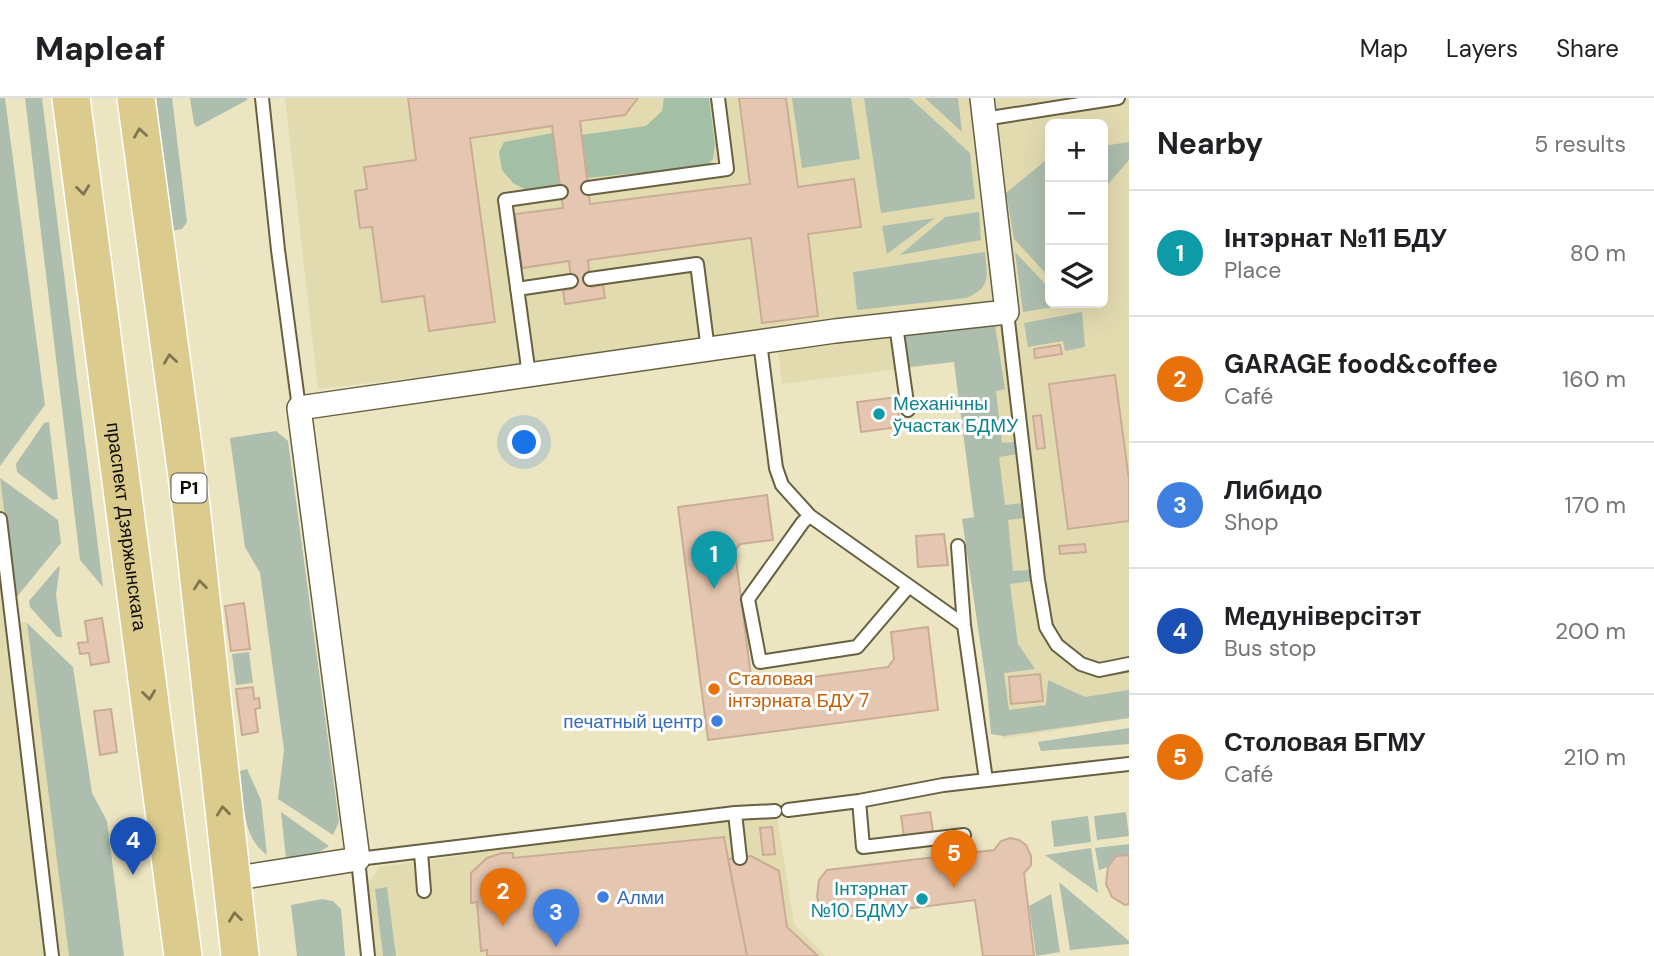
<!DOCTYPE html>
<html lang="en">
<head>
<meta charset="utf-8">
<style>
	:root { --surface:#fff; --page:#f2f2f2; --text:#202124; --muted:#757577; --line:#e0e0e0; --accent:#0b8043 }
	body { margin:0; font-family:"DM Sans",sans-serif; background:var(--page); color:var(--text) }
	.controls { position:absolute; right:21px; top:21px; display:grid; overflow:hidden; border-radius:10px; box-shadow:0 7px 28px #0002 }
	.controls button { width:63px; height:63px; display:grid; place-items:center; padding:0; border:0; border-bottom:2px solid var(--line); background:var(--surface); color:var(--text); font:35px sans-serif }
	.you { position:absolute; left:525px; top:345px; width:24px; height:24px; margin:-18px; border:5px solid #fff; border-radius:50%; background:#1a73e8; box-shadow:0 0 0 10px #1a73e833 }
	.badge { display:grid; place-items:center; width:46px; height:46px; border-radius:50%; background:var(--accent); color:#fff; font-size:23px; font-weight:700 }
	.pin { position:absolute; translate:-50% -58px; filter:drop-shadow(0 2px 4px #0008) }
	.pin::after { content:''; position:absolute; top:37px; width:24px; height:21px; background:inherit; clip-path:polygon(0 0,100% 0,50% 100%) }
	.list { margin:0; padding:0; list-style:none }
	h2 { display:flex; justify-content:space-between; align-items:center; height:91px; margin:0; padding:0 28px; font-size:30px }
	h2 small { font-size:23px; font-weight:400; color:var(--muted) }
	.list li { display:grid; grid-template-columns:46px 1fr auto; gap:21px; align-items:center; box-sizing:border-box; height:126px; padding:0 28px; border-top:2px solid var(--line) }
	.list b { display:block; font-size:26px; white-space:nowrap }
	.list p { margin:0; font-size:23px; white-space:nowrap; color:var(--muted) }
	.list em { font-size:23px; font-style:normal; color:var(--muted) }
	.icon { flex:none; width:38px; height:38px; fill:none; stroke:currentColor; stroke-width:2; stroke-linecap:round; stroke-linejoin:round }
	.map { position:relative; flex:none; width:1129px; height:858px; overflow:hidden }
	header { display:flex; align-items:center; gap:42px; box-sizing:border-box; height:98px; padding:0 35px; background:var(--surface); border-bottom:2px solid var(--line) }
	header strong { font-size:33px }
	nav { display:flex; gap:38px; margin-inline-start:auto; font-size:24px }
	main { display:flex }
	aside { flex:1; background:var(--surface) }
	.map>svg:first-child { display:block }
	.built { fill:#e3dbb0; fill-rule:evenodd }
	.green { fill:#adbeaf }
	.forest { fill:#a3bfa6 }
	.building { fill:#e5c7b1; stroke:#caac95; stroke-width:2 }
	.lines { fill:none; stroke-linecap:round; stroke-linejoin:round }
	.service-casing { stroke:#676041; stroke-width:16 }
	.minor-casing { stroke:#676041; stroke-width:26 }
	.primary-casing { stroke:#fff; stroke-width:40 }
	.service { stroke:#fff; stroke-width:12 }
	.minor { stroke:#fff; stroke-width:23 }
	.primary { stroke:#dbcb8c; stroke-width:37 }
	.oneway { stroke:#7f754e }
	.culture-dot { fill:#0f9aa8; stroke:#fff; stroke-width:2.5 }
	.food-dot { fill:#e8710a; stroke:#fff; stroke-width:2.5 }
	.shop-dot { fill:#3f7fe0; stroke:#fff; stroke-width:2.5 }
	.labels { text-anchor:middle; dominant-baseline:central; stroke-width:6; stroke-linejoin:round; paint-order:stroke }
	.shield { fill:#fff; stroke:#56554e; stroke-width:2 }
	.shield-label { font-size:18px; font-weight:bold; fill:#0e0c02 }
	.culture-label { font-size:19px; fill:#0d838f; stroke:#fff; text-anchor:start }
	.street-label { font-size:19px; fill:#0e0c02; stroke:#fff }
	.food-label { font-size:19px; fill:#c56008; stroke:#fff; text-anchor:start }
	.shop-label { font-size:19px; fill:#366cbe; stroke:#fff; text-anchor:end }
</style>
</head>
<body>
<header>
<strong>Mapleaf</strong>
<nav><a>Map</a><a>Layers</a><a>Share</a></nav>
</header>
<main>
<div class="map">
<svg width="1129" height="858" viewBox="0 0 1129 858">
	<rect width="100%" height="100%" fill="#ece5c1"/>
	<path class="built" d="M285,0H1129V620L1003,641L954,264L782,286L776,233L547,264L318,291ZM1050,26H1103V205H1050Z
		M0,383L18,524L27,525L69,858H0Z
		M777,718L794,826L826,858H375L367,788L379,769L612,736Z"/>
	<path class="green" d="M0,0H5L45,307L0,368Z
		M25,0H42L103,489L80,462Z
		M156,0H172L187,124L182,131L172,133Z
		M190,0H247V2L197,29L194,26Z
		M792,0H851L860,61L802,70Z
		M864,0H910L970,55L975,101L881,115Z
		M925,0H958L962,34Z
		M1129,44V62L1103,92V48Z
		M1050,59V180L1014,141L1006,95Z
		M979,114L981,142L900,157L945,119Z
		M935,120L887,156L882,128Z
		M985,154C987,177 992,190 966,200L857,212L853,174Z
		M1015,154L1050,191V205H1064L1066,207L1023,214Z
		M1082,214L1085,249L1065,253L1063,243L1028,249L1024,225Z
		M994,221L1005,291L996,293L1002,345L1016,344L1017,356L999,359L1005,407L1023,405L1025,420L1008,422L1013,473L1030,472L1031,483L1010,486L1018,546L1035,571L1004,575L1009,612L1046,607L1048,582L1085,599L1129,592V620L1003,638L991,636L987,591L962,421L974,419L954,264L909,269L904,233Z
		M49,324L58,401L53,402L17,374L16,366L44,325Z
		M276,333L288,343L339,724L333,737L278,701L284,652L260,475L245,449L230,340Z
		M0,380L58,422L61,445L15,501Z
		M60,468L56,497L62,539H57L30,509L29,503L58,469Z
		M27,525L73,569L92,695L107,723L124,858H69Z
		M249,554L253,585L236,587L232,556Z
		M1129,630V646L1041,653L1038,644Z
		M247,671L261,702L267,757C241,739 244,701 240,673Z
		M281,714L329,748C317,757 301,760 286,760Z
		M1126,714L1129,738L1097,742L1094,718Z
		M1088,718L1091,744L1054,749L1051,723Z
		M1129,746V757L1116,758L1108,769L1099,772L1095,750Z
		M1091,750L1098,795L1045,757Z
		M1059,784L1129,843V846L1070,852Z
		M387,789L396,858H383L375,791Z
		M1051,796L1060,854L1036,858L1029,808Z
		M322,801L333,803L341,811L345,858H297L291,807Z"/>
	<path class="forest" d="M664,0H709L715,46L713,61L706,68L587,80L581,37L646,28L662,13Z
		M553,35L560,87L526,92L513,85L502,72L499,54L504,44Z"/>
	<path class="building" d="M408,0H638L625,17L580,23L590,106L750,86L739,0H786L798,89L854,81L861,129L808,136L818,218L762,225L751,140L588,162L591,189L603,187L605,200L565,206L563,192L572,191L569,163L522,170L515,116L563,110L552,28L470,40L495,224L429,233L424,198L382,204L372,129L360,130L355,93L367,91L364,69L416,62Z
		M1060,247L1062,256L1035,260L1034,251Z
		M1115,277L1129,382V423L1068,431L1049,286Z
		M897,299L900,329L861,334L857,304Z
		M1041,317L1045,350L1037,351L1033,318Z
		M767,397L773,442L740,446L735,453L751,579L760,586L888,569L894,561L891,534L928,529L938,612L708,642L678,409Z
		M944,436L948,467L918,469L916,438Z
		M1085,446L1086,454L1060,456L1059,448Z
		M244,505L250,551L231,553L225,508Z
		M102,520L109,564L91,567L89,555L80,556L78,545L88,544L85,523Z
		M1040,576L1043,603L1011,606L1009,579Z
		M253,589L254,601L259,600L260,610L255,611L258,634L242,637L236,591Z
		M111,611L117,654L100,657L94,613Z
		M930,714L933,733L904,738L901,718Z
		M772,729L775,756L763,757L760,730Z
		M724,739L747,858H487V852L481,853L477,804L471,805V775L487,760L502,755H513V760Z
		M1010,740L1019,742L1026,747L1031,758V767L1024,775L1034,858H983L975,802L835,820L822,812L817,799L819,782L827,772L994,752L1001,743Z
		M1129,757V806L1125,807L1112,799L1106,786L1108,769L1116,758Z
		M751,758L779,773L787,829L818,858H747L728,761Z"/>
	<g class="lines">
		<defs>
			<path id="service" d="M262,0L278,152L299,310
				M984,21L1118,0
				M588,90L727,71L718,0
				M590,181L697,166L708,252
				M517,191L571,183
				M1007,214L1038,482L1046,529L1057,547L1081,566L1099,572L1129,566
				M896,227L908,312
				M760,244L776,370L782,387L810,418L964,527
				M529,277L505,102L561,94
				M810,418L803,424L748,501L760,564L857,549L909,488
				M0,421L52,858
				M958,448L964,527L986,682
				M859,703L863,749L964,737
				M788,712L859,703L943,687L1129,666
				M735,715L740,760
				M421,754L424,793
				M368,858L358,761L735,715L775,713"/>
			<path id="minor" d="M231,781L358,761L299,310L835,233L1007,214L982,0"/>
			<g id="primary">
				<path id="s1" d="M71,0L183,858"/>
				<path d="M136,0L191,408L240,858"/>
			</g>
		</defs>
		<use href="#service" class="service-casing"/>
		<use href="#minor" class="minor-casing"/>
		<use href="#primary" class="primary-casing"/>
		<use href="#service" class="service"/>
		<use href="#minor" class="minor"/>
		<use href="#primary" class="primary"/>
	</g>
	<defs><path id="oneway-chevron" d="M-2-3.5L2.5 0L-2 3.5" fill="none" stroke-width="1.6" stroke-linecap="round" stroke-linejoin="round" transform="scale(1.75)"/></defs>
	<g class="oneway">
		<use href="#oneway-chevron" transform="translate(140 35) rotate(-98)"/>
		<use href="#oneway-chevron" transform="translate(83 92) rotate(83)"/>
		<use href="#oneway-chevron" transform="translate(170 261) rotate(-98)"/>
		<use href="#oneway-chevron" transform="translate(200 487) rotate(-96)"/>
		<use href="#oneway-chevron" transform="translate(149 597) rotate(83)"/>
		<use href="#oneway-chevron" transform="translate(223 713) rotate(-96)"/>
		<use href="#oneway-chevron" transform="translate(235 819) rotate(-97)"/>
	</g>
	<g class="culture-dot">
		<circle cx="879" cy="316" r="7"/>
		<circle cx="922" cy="801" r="7"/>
	</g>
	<circle class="food-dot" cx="714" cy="591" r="7"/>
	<g class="shop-dot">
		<circle cx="717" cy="623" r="7"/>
		<circle cx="603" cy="799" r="7"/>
	</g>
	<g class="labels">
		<rect class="shield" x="171.5" y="375.5" width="35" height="29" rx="5"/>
		<g class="shield-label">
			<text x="189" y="390">Р1</text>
		</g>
		<g class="culture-label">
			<text x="893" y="305">Механічны<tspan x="893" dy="22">ўчастак БДМУ</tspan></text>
			<text x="908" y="790" text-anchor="end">Інтэрнат<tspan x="908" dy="22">№10 БДМУ</tspan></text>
		</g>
		<g class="street-label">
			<text stroke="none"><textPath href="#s1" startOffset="432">праспект Дзяржынскага</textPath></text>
		</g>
		<g class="food-label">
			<text x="728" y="580">Сталовая<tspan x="728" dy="22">інтэрната БДУ 7</tspan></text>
		</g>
		<g class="shop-label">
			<text x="703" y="623">печатный центр</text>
			<text x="617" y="799" text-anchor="start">Алми</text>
		</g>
	</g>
</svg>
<div class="controls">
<button>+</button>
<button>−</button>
<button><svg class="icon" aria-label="layers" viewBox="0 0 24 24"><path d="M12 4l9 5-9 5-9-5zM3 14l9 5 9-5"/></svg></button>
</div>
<div class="you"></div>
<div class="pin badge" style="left:714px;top:491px;background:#0f9aa8">1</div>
<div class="pin badge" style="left:503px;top:828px;background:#e8710a">2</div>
<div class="pin badge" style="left:556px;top:849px;background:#3f7fe0">3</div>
<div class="pin badge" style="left:133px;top:777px;background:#1a4fb4">4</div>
<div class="pin badge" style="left:954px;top:790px;background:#e8710a">5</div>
</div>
<aside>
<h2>Nearby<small>5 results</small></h2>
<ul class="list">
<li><span class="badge" style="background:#0f9aa8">1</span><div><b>Інтэрнат №11 БДУ</b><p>Place</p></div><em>80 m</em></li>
<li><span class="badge" style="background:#e8710a">2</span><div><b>GARAGE food&amp;coffee</b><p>Café</p></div><em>160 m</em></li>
<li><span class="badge" style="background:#3f7fe0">3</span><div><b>Либидо</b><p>Shop</p></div><em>170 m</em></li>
<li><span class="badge" style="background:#1a4fb4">4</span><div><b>Медуніверсітэт</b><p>Bus stop</p></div><em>200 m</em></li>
<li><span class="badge" style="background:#e8710a">5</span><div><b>Столовая БГМУ</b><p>Café</p></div><em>210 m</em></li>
</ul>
</aside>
</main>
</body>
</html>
